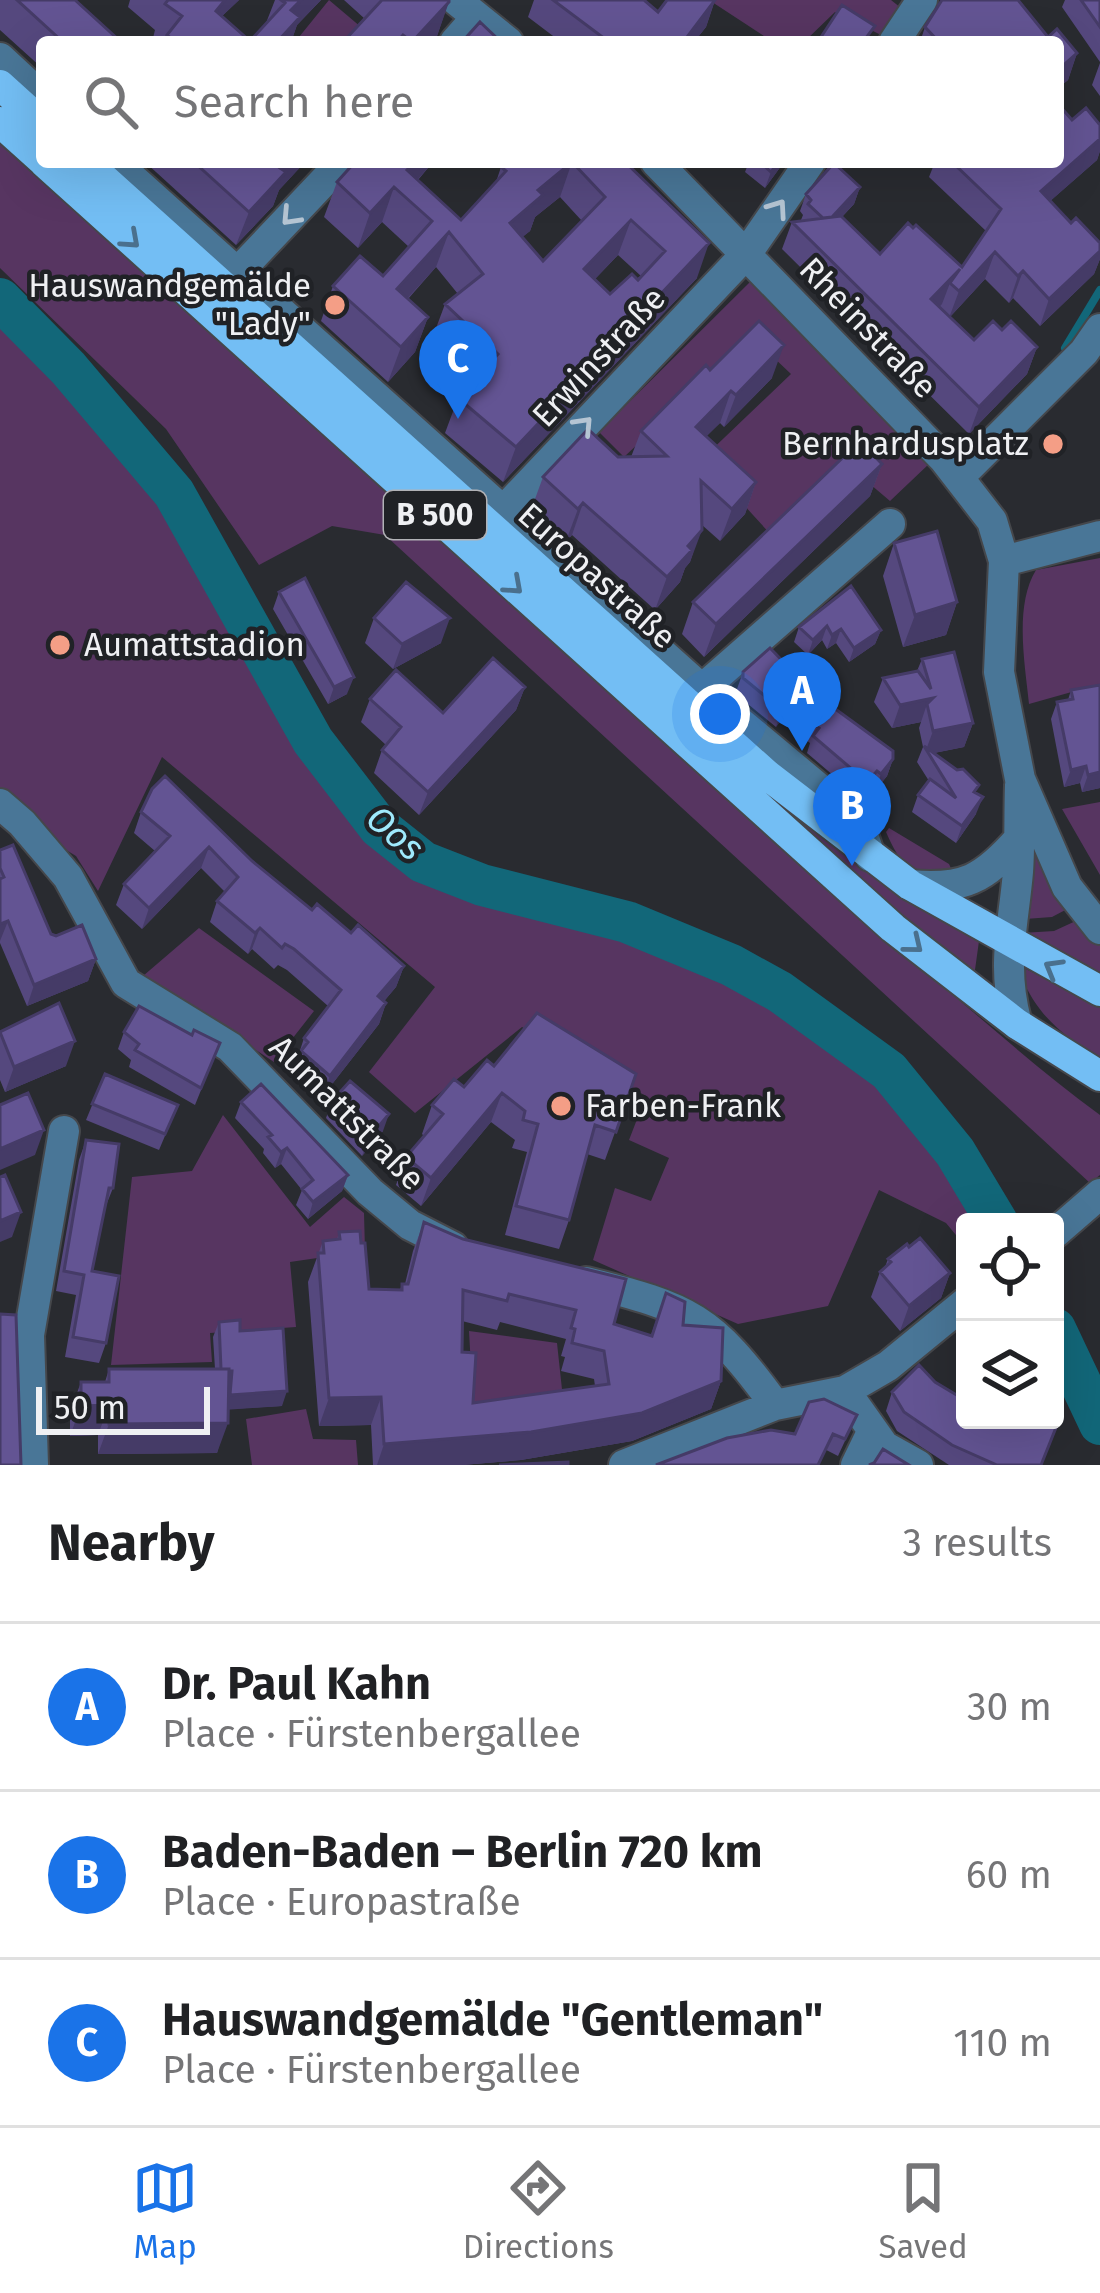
<!DOCTYPE html>
<html lang="en">
<head>
<meta charset="utf-8">
<style>
	:root { --surface:#fff; --page:#f2f2f2; --text:#202124; --muted:#757577; --line:#e0e0e0; --accent:#1a73e8 }
	body { margin:0; font-family:"Fira Sans",sans-serif; background:var(--page); color:var(--text) }
	.controls { position:absolute; right:36px; bottom:36px; display:grid; overflow:hidden; border-radius:12px; box-shadow:0 12px 48px #0002 }
	.controls button { width:108px; height:108px; display:grid; place-items:center; padding:0; border:0; border-bottom:3px solid var(--line); background:var(--surface); color:var(--text); font:60px sans-serif }
	.scale { position:absolute; left:36px; bottom:30px; width:174px; box-sizing:border-box; padding-left:12px; border:6px solid #eff0f3; border-top:0; font-size:33px; line-height:42px; white-space:nowrap; color:#eff0f3; -webkit-text-stroke:9px #202226; paint-order:stroke }
	.you { position:absolute; left:720px; top:714px; width:42px; height:42px; margin:-30px; border:9px solid #fff; border-radius:50%; background:#1a73e8; box-shadow:0 0 0 18px #1a73e833 }
	.badge { display:grid; place-items:center; width:78px; height:78px; border-radius:50%; background:var(--accent); color:#fff; font-size:39px; font-weight:700 }
	.pin { position:absolute; translate:-50% -99px; filter:drop-shadow(0 3px 6px #0008) }
	.pin::after { content:''; position:absolute; top:63px; width:42px; height:36px; background:inherit; clip-path:polygon(0 0,100% 0,50% 100%) }
	.list { margin:0; padding:0; list-style:none }
	h2 { display:flex; justify-content:space-between; align-items:center; height:156px; margin:0; padding:0 48px; font-size:51px }
	h2 small { font-size:39px; font-weight:400; color:var(--muted) }
	.list li { display:grid; grid-template-columns:78px 1fr auto; gap:36px; align-items:center; box-sizing:border-box; height:168px; padding:0 48px; border-top:3px solid var(--line) }
	.list b { display:block; font-size:45px; white-space:nowrap }
	.list p { margin:0; font-size:39px; white-space:nowrap; color:var(--muted) }
	.list em { font-size:39px; font-style:normal; color:var(--muted) }
	.icon { flex:none; width:66px; height:66px; fill:none; stroke:currentColor; stroke-width:2; stroke-linecap:round; stroke-linejoin:round }
	.map { position:relative; flex:none; width:1100px; height:1465px; overflow:hidden }
	.search { position:absolute; background:var(--surface); box-shadow:0 12px 48px #0002; left:36px; right:36px; top:36px; height:132px; display:flex; align-items:center; gap:30px; box-sizing:border-box; padding:0 42px; border-radius:12px; color:var(--muted); font-size:45px }
	.sheet { height:660px; background:var(--surface) }
	nav { display:flex; justify-content:space-around; align-items:center; box-sizing:border-box; height:168px; border-top:3px solid var(--line); background:var(--surface); font-size:33px; color:var(--muted) }
	nav a { display:grid; justify-items:center; gap:6px }
	nav .on { color:var(--accent) }
	.map>svg:first-child { display:block }
	.green { fill:#573561 }
	.lines { fill:none; stroke-linecap:round; stroke-linejoin:round }
	.stream { stroke:#126779; stroke-width:8 }
	.river { stroke:#126779; stroke-width:42 }
	.minor-casing { stroke:#45474b; stroke-width:34 }
	.major-casing { stroke:#45474b; stroke-width:34 }
	.minor { stroke:#497697; stroke-width:30 }
	.major { stroke:#73bef4; stroke-width:30 }
	.wall { fill:#55487e; fill-rule:evenodd }
	.shaded-wall { fill:#453b67 }
	.building { fill:#635493; stroke:#453b67; stroke-width:3; fill-rule:evenodd }
	.oneway { stroke:#b5c5d3 }
	.oneway2 { stroke:#4a708d }
	.poi-dot { fill:#f49e86; stroke:#202226; stroke-width:4.5 }
	.labels { text-anchor:middle; dominant-baseline:central; stroke-width:9; stroke-linejoin:round; paint-order:stroke }
	.shield { fill:#202226; stroke:#b1b2b6; stroke-width:3 }
	.shield-label { font-size:30px; font-weight:bold; fill:#eff0f3 }
	.poi-label { font-size:33px; fill:#eff0f3; stroke:#202226; text-anchor:end }
	.street-label { font-size:33px; fill:#eff0f3; stroke:#202226 }
	.water-label { font-size:36px; font-style:italic; fill:#9fe9fc; stroke:#202226 }
</style>
</head>
<body>
<div class="map">
<svg width="1100" height="1465" viewBox="0 0 1100 1465">
	<rect width="100%" height="100%" fill="#292b30"/>
	<path class="green" d="M329,0L368,33L360,42H295Z
		M709,0H891L901,8L881,35L835,12L804,42H773Z
		M0,138L886,940C959,997 1026,1061 1100,1115V1175L1090,1183L385,535L332,526L259,565L166,429L0,268Z
		M751,281L930,463L890,501L844,462L773,537L702,459L791,374L752,337L624,457L599,432Z
		M0,318L69,379L167,503L286,713L346,805L426,877L527,917L636,943L773,1000L864,1065L930,1138L989,1222H965V1246L946,1223L879,1190L828,1306L738,1324L593,1260L615,1188L651,1201L669,1158L629,1140L646,1096L522,1027L415,1113L369,1072L435,987L162,757L98,891L76,856L22,823L0,804Z
		M1100,558V684L1029,704C1025,664 1014,606 1036,570Z
		M693,728L904,894L979,941L974,977L902,920Z
		M1100,802V875L1062,809Z
		M889,828L949,864L955,877C914,878 902,869 886,832Z
		M1036,850L1071,907L1052,917L1025,919Z
		M1080,919L1100,941V975L1022,933L1054,931Z
		M199,928L314,1011L274,1062L143,976Z
		M1024,968L1100,1006V1059C1064,1036 1038,1017 1021,976Z
		M223,1115L310,1227L344,1197L364,1213L365,1251L290,1262L296,1327L210,1333L212,1362L111,1365L132,1177L192,1171Z
		M469,1331L557,1343L564,1408L474,1421Z
		M306,1409L313,1439L356,1440L358,1465H252L246,1419Z"/>
	<g class="lines">
		<path class="stream" d="M1065,348L1100,290"/>
		<path class="river" d="M0,299L68,368L174,493L313,741L379,827L423,862L482,885L627,922L731,965L780,992L889,1071L955,1152L997,1222
			M1055,1329L1100,1424"/>
		<defs>
			<path id="minor" d="M456,0L508,42
				M455,42L477,17
				M894,42L922,0
				M0,58L42,97
				M114,162L725,710L845,810L861,829L870,856
				M656,162L944,459L992,521L1004,561L999,672L1020,779L1067,887L1100,929
				M238,272L342,162
				M960,476L1084,352L1100,329
				M504,510L747,253L810,162
				M1004,561L1100,536
				M702,689L890,524
				M0,804L22,823L68,877L126,983L230,1047L370,1192L410,1225L453,1247
				M910,885C964,890 984,879 1019,839
				M1017,1024C1001,966 1013,929 1018,872C1020,843 1019,814 1020,785
				M1055,1233L1100,1194
				M586,1282C690,1308 711,1317 775,1405
				M845,1391L884,1446L918,1465
				M33,1465L29,1335L64,1131
				M624,1465L775,1405L845,1391L888,1366L965,1303
				M856,1465L872,1432"/>
			<path id="major" d="M0,85L42,123
				M0,122L42,160
				M44,162L893,928L1017,1024L1100,1076
				M85,162L767,775L910,885L1100,991"/>
		</defs>
		<use href="#minor" class="minor-casing"/>
		<use href="#major" class="major-casing"/>
		<use href="#minor" class="minor"/>
		<use href="#major" class="major"/>
	</g>
	<path class="wall" d="M0,0H75L121,42H42V68L0,30Z
		M130,0H239L222,16L250,41L266,23L275,0H321L297,25L291,42H158L153,38L155,30L128,7Z
		M344,0H449L437,36L431,42H343L365,19Z
		M534,0H644L658,12L715,0L706,27L694,42H561L528,17Z
		M942,0H1018L1048,37L1057,29L1077,53L1068,80L1058,88V42H920L925,27Z
		M1065,0H1100V62L1062,7Z
		M1100,63V96L1092,85Z
		M1072,120L1100,125V151L1097,160L1050,201L1071,223L1100,243V259L1094,274L1040,326L1013,298L1009,303L985,279L950,317L974,340L1002,330L1037,347L1027,374L969,434L782,249L792,222L801,220L803,215L800,211L806,194L860,187L854,204L842,217L880,254L962,267L986,231L929,177L935,162H1058Z
		M145,162H305L279,190L273,206L236,245Z
		M355,162H433L418,180L461,220L496,182L501,167L506,162L627,164L697,278L503,482L445,433L458,398L475,379L432,339L445,304L458,294L436,267L408,299L428,317L415,352L388,382L321,321L333,286L383,276L409,247L382,222L358,248L324,217L337,182ZM560,197L582,221L543,261L522,237L530,231L535,217ZM618,255L641,276L610,294L595,279Z
		M749,162H784L765,188L745,172Z
		M710,370L772,378L724,427L720,423L706,436L756,482L745,514L720,541L702,525L690,562L685,568L680,582L655,610L572,535L566,541L531,510L543,477L618,457H631L641,431Z
		M882,464L870,496L704,657L682,634L693,602Z
		M894,543L957,602L946,635L903,647L883,576Z
		M851,586L881,630L875,644L849,662L836,643L827,649L822,640L808,655L794,642L799,627Z
		M279,592L347,694L328,704L273,609Z
		M374,618L441,643L393,669L365,643Z
		M922,659L973,723L964,747L934,753L976,793V814L956,843L912,812L918,795L929,781L917,762L923,747L919,728L921,722L892,728L874,702L883,678L917,671Z
		M743,672L797,698L776,727L737,695V689Z
		M1100,685V788L1082,792L1080,783L1064,787L1051,719L1057,702L1068,700L1071,690Z
		M525,687L516,710L419,815L374,773L382,750L386,745L361,722L370,699L443,713Z
		M798,714L893,759L887,776L875,791L871,788L861,799L807,753L810,743L792,730Z
		M141,812L252,861L312,910L404,966L396,987L384,1001L386,1003L379,1024L322,1097L293,1072L304,1038L328,1006L287,970L278,965L274,969L252,949L248,954L210,922L217,901L225,892L201,868L142,929L116,905L124,884L155,851L134,833Z
		M0,850L51,934L96,959L88,981L27,1006L0,943Z
		M0,1032L66,1066L5,1092L0,1080Z
		M124,1032L220,1043L195,1105L129,1067L131,1060L118,1049Z
		M494,1066L636,1074L605,1160L587,1154L569,1220L559,1249L505,1235L527,1152L512,1148L515,1140L491,1122L421,1206L396,1185L406,1157L424,1136L422,1134L432,1105L464,1087Z
		M105,1074L178,1105L159,1150L86,1120Z
		M332,1101L383,1131L362,1156L326,1118Z
		M241,1102L348,1175L342,1191L308,1219L296,1205L302,1190L281,1164L275,1168L263,1153L264,1149L235,1118Z
		M86,1140L113,1188L105,1208L92,1271L106,1343L99,1363L65,1357L76,1295L56,1291L79,1160Z
		M424,1222L614,1324L651,1335L666,1293L683,1325L721,1381L711,1409L632,1441L521,1460L462,1465H373L371,1425L319,1426L308,1282L323,1241L337,1240L339,1232L369,1289L400,1290L402,1284H405L413,1251ZM462,1321L497,1330L500,1322L566,1339L561,1356L565,1357L561,1371L594,1379L595,1386L473,1403L462,1352Z
		M909,1247L950,1273L941,1298L900,1331L871,1297L880,1272L885,1267L888,1259Z
		M219,1322L240,1331L282,1406L228,1409L217,1453L98,1454V1435L70,1436V1412L81,1382H105L109,1369H215L213,1337Z
		M935,1382L1041,1465H949L897,1431L886,1411L892,1392Z
		M857,1415L838,1456L795,1434Z"/>
	<path class="shaded-wall" d="M221,0H239L218,20L206,42Z
		M301,0H321L297,25L291,42H277L291,10Z
		M715,0L706,27L694,42H685Z
		M449,2L437,36L431,42H412Z
		M1077,53L1068,80L1058,88V70Z
		M1100,139V151L1097,160L1031,218L1041,191Z
		M286,162H305L279,190L273,206L236,245L249,212Z
		M415,162H433L404,195L407,170Z
		M572,162L560,197L535,217L530,231L497,258L510,223L538,190Z
		M778,162H784L765,188L771,172Z
		M394,187L382,222L358,248L370,213Z
		M860,187L854,204L821,239L827,222Z
		M631,220L618,255L571,304L584,269Z
		M449,232L436,267L384,324L397,289Z
		M709,243L697,278L503,482L516,447Z
		M1100,251V259L1094,274L1040,326L1049,299Z
		M995,252L985,279L949,318L959,291Z
		M960,269L950,283L942,304L922,326L931,299Z
		M1023,271L1013,298L1009,303L1018,276Z
		M428,317L415,352L388,382L401,347Z
		M784,345L772,378L724,427L736,395Z
		M1037,347L1027,374L969,434L979,407Z
		M731,391L720,423L684,459L696,427Z
		M882,464L870,496L704,657L716,624Z
		M756,482L745,514L720,541L732,509Z
		M583,503L572,535L566,541L578,509Z
		M702,530L690,562L685,568L680,582L655,610L667,577L688,546Z
		M957,602L946,635L903,647L915,615Z
		M450,618L441,643L393,669L402,644Z
		M827,626L822,640L808,655L813,640Z
		M841,629L836,643L827,649L832,635Z
		M881,630L875,644L849,662L854,648Z
		M354,677L347,694L328,704L334,687Z
		M803,682L797,698L776,727L782,710Z
		M525,687L516,710L419,815L428,792Z
		M933,698L927,704L921,722L892,728L900,705Z
		M973,723L964,747L929,754L926,750L933,731Z
		M893,759L887,776L875,791L881,774Z
		M1086,766L1080,783L1064,787L1071,770Z
		M877,771L871,788L861,799L867,782Z
		M1100,772V788L1082,792L1088,775Z
		M983,797L976,814L956,843L962,826Z
		M209,847L201,868L142,929L149,908Z
		M8,921L0,941V924Z
		M260,928L252,949L248,954L255,933Z
		M96,959L88,981L27,1006L34,985Z
		M404,966L396,987L371,1017L378,996Z
		M386,1003L379,1024L322,1097L330,1076Z
		M75,1041L66,1066L5,1092L14,1067Z
		M502,1093L491,1122L421,1206L431,1178Z
		M389,1114L383,1131L362,1156L368,1139Z
		M44,1130L35,1155L0,1170V1149Z
		M287,1148L281,1164L275,1168L281,1152Z
		M348,1175L342,1191L308,1219L313,1202Z
		M21,1212L12,1237L0,1242V1221Z
		M950,1273L941,1298L900,1331L909,1306Z
		M721,1381L711,1409L632,1441L521,1460L462,1465H377L384,1444Z
		M287,1391L282,1406L224,1410L230,1395Z
		M381,1397L371,1425L319,1426L329,1398Z
		M109,1405L98,1435L70,1436L81,1406Z
		M228,1423L217,1453L98,1454L109,1424Z"/>
	<path class="building" d="M17,0H75L121,42H63Z
		M168,0H225L216,11L250,41L285,3L281,0H301L291,10L300,17L277,42H175L167,35L182,16L165,4Z
		M382,0H449V2L412,42L403,35L397,42H343Z
		M553,0H644L658,12L667,0H715L687,37L692,42H609Z
		M942,0H1018L1048,37L1057,29L1077,53L1058,70V42H939L925,27Z
		M1081,0H1100V27Z
		M842,5L875,26L863,42H828L821,37Z
		M480,22L501,42H462Z
		M1058,104L1072,120L1086,108L1100,125V139L1041,191L1071,223L1076,218L1100,243V251L1049,299L1023,271L1018,276L995,252L959,291L950,283L960,269L931,299L974,340L993,321L1002,330L1011,321L1037,347L979,407L792,222L841,216L880,254L908,223L913,228L916,225L962,267L1001,209L952,162H1058Z
		M194,162H286L280,168L286,172L249,212Z
		M355,162H415L407,170L461,220L506,171L501,167L506,162H625L709,243L516,447L458,398L498,354L445,304L483,274L449,232L397,289L428,317L401,347L333,286L360,256L383,276L432,221L394,187L370,213L337,182ZM572,162L605,197L543,261L510,223L543,195L538,190ZM631,220L665,251L638,280L632,274L610,294L584,269Z
		M760,162H778L771,172Z
		M834,163L860,187L832,217L823,218L808,204L811,200L806,194Z
		M759,321L784,345L736,395L731,391L696,427L756,482L732,509L701,481L702,530L688,546L692,550L667,577L583,503L578,509L543,477L588,429L618,457L667,456L641,431L706,365L710,370Z
		M860,441L882,464L716,624L693,602Z
		M937,531L957,602L915,615L894,543Z
		M305,578L354,677L334,687L279,592Z
		M406,582L450,618L402,644L374,618Z
		M851,586L881,630L854,648L841,629L832,635L827,626L813,640L799,627Z
		M770,648L803,682L782,710L743,678V672Z
		M954,652L973,723L933,731L927,704L933,698L900,705L883,678L918,671L931,689L922,659Z
		M493,658L525,687L428,792L382,750L401,727L370,699L396,670L443,713Z
		M1100,685V772L1088,775L1086,766L1071,770L1057,702L1073,699L1071,690Z
		M834,708L893,751V759L881,774L877,771L867,782L813,736L819,728L798,714L828,717Z
		M924,746L957,770L963,769L979,785L974,792L983,797L962,826L918,795L930,779L956,798Z
		M165,776L252,861L312,910L317,904L351,933L358,925L404,966L378,996L386,1003L330,1076L301,1051L308,1042L304,1038L341,990L294,949L285,944L282,948L260,928L255,933L217,901L238,877L209,847L149,908L124,884L170,836L141,812L152,789Z
		M13,845L51,934L56,936L82,925L96,959L34,985L8,921L0,924V879L4,877L0,868V850Z
		M59,1003L75,1041L14,1067L0,1032Z
		M139,1006L192,1035L194,1030L220,1043L201,1088L135,1050L139,1044L124,1032Z
		M537,1013L636,1074L616,1132L595,1125L569,1220L516,1206L538,1124L523,1120L525,1111L502,1093L431,1178L406,1157L443,1114L432,1105L454,1079L464,1087L487,1060L494,1066Z
		M105,1074L178,1105L165,1134L92,1104Z
		M350,1081L389,1114L368,1139L332,1101Z
		M261,1084L348,1175L313,1202L302,1189L313,1180L287,1148L281,1152L268,1137L272,1135L241,1102Z
		M28,1093L44,1130L0,1149V1105Z
		M86,1140L119,1144L113,1188H109L92,1271L119,1276L106,1343L73,1337L84,1275L64,1271Z
		M5,1175L21,1212L0,1221V1177Z
		M424,1222L463,1239L626,1279L614,1324L652,1336L666,1293L685,1302L683,1325L723,1328L721,1381L642,1413L531,1432L384,1444L381,1397L329,1398L318,1253H324L323,1241L340,1239L339,1232L360,1231L361,1243H365L369,1289L402,1290V1284H408ZM463,1290L507,1301L509,1294L576,1310L571,1328L575,1329L572,1343L604,1351L609,1384L473,1403L476,1353L462,1352Z
		M920,1238L950,1273L909,1306L880,1272L891,1262L888,1259L907,1244L909,1247Z
		M0,1314L16,1315L21,1465H0Z
		M240,1320V1331L283,1328L287,1391L230,1395L232,1371H229V1369H221L219,1322Z
		M919,1365L935,1382L965,1400V1420H1052L1057,1425L1041,1465H997L952,1445L904,1412L892,1392Z
		M109,1369H229L228,1423L109,1424V1405L81,1406V1382H109Z
		M824,1399L857,1415L845,1439L833,1434L818,1465H656L727,1438L771,1430L795,1434L809,1402Z
		M883,1449L909,1465H869L874,1463Z
		M568,1462V1465H499Z"/>
	<defs><path id="oneway-chevron" d="M-2-3.5L2.5 0L-2 3.5" fill="none" stroke-width="1.6" stroke-linecap="round" stroke-linejoin="round" transform="scale(3)"/></defs>
	<g class="oneway">
		<use href="#oneway-chevron" transform="translate(778 208) rotate(-55)"/>
		<use href="#oneway-chevron" transform="translate(290 217) rotate(133)"/>
		<use href="#oneway-chevron" transform="translate(584 425) rotate(-47)"/>
	</g>
	<g class="oneway2">
		<use href="#oneway-chevron" transform="translate(131 240) rotate(42)"/>
		<use href="#oneway-chevron" transform="translate(514 586) rotate(42)"/>
		<use href="#oneway-chevron" transform="translate(914 945) rotate(39)"/>
		<use href="#oneway-chevron" transform="translate(1053 968) rotate(-150)"/>
	</g>
	<g class="poi-dot">
		<circle cx="335" cy="305" r="12"/>
		<circle cx="1053" cy="444" r="12"/>
		<circle cx="60" cy="645" r="12"/>
		<circle cx="561" cy="1106" r="12"/>
	</g>
	<g class="labels">
		<rect class="shield" x="384" y="491" width="102" height="48" rx="9"/>
		<g class="shield-label">
			<text x="435" y="515">B 500</text>
		</g>
		<g class="poi-label">
			<text x="311" y="286">Hauswandgemälde<tspan x="311" dy="38">"Lady"</tspan></text>
			<text x="1029" y="444">Bernhardusplatz</text>
			<text x="84" y="645" text-anchor="start">Aumattstadion</text>
			<text x="585" y="1106" text-anchor="start">Farben-Frank</text>
		</g>
		<g class="street-label">
			<text transform="translate(868 328) rotate(46)">Rheinstraße</text>
			<text transform="translate(599 357) rotate(-47)">Erwinstraße</text>
			<text transform="translate(597 576) rotate(42)">Europastraße</text>
			<text transform="translate(347 1113) rotate(45)">Aumattstraße</text>
		</g>
		<g class="water-label">
			<text transform="translate(395 833) rotate(41)">Oos</text>
		</g>
	</g>
</svg>
<div class="controls">
<button><svg class="icon" aria-label="locate" viewBox="0 0 24 24"><circle cx="12" cy="12" r="6"/><path d="M12 2v4M12 18v4M2 12h4M18 12h4"/></svg></button>
<button><svg class="icon" aria-label="layers" viewBox="0 0 24 24"><path d="M12 4l9 5-9 5-9-5zM3 14l9 5 9-5"/></svg></button>
</div>
<div class="scale">50 m</div>
<div class="you"></div>
<div class="pin badge" style="left:802px;top:751px">A</div>
<div class="pin badge" style="left:852px;top:866px">B</div>
<div class="pin badge" style="left:458px;top:419px">C</div>
<div class="search"><svg class="icon" aria-label="search" viewBox="0 0 24 24"><circle cx="10" cy="10" r="6"/><path d="M15 15l6 6"/></svg>Search here</div>
</div>
<section class="sheet">
<h2>Nearby<small>3 results</small></h2>
<ul class="list">
<li><span class="badge">A</span><div><b>Dr. Paul Kahn</b><p>Place · Fürstenbergallee</p></div><em>30 m</em></li>
<li><span class="badge">B</span><div><b>Baden-Baden – Berlin 720 km</b><p>Place · Europastraße</p></div><em>60 m</em></li>
<li><span class="badge">C</span><div><b>Hauswandgemälde &quot;Gentleman&quot;</b><p>Place · Fürstenbergallee</p></div><em>110 m</em></li>
</ul>
</section>
<nav>
<a class="on"><svg class="icon" aria-label="map" viewBox="0 0 24 24"><path d="M3 6l6-2 6 2 6-2v14l-6 2-6-2-6 2zM9 4v14M15 6v14"/></svg>Map</a>
<a><svg class="icon" aria-label="directions" viewBox="0 0 24 24"><path d="M12 3l9 9-9 9-9-9zM9 14v-3h6M13 9l2 2-2 2"/></svg>Directions</a>
<a><svg class="icon" aria-label="saved" viewBox="0 0 24 24"><path d="M7 4h10v16l-5-4-5 4z"/></svg>Saved</a>
</nav>
</body>
</html>
